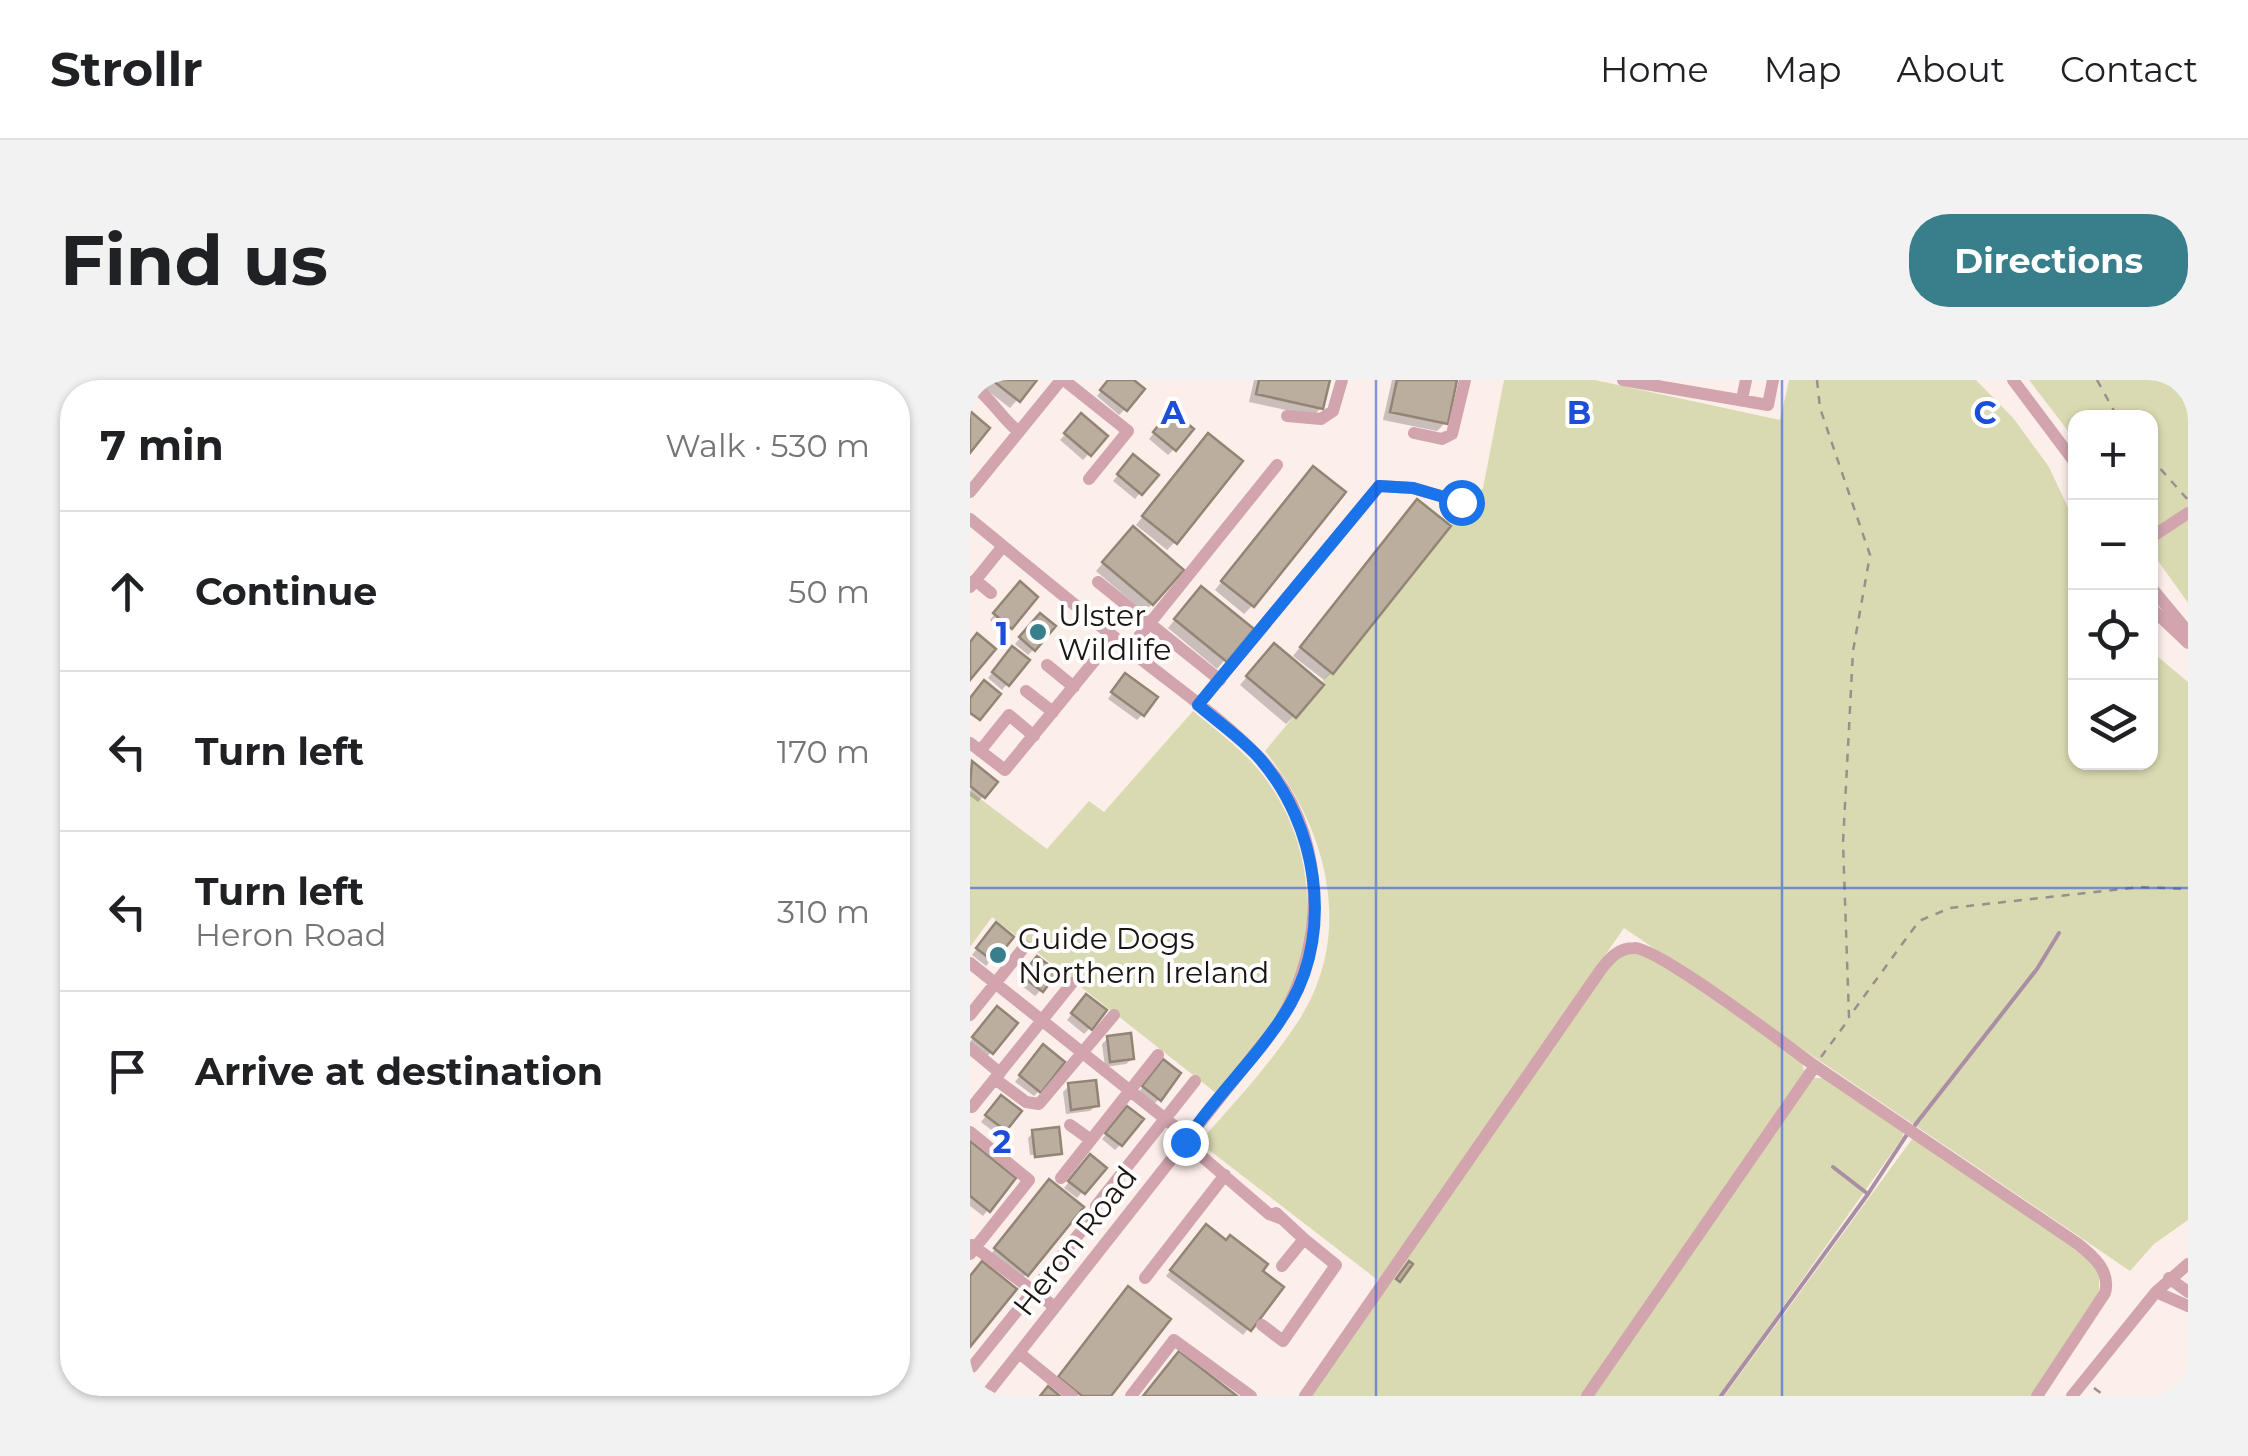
<!DOCTYPE html>
<html lang="en">
<head>
<meta charset="utf-8">
<style>
	:root { --surface:#fff; --page:#f2f2f2; --text:#202124; --muted:#757577; --line:#e0e0e0; --accent:#397e8b }
	body { margin:0; font-family:Montserrat,sans-serif; background:var(--page); color:var(--text) }
	.controls { position:absolute; right:30px; top:30px; display:grid; overflow:hidden; border-radius:20px; box-shadow:0 2px 8px #0004 }
	.controls button { width:90px; height:90px; display:grid; place-items:center; padding:0; border:0; border-bottom:2px solid var(--line); background:var(--surface); color:var(--text); font:50px sans-serif }
	.stop { position:absolute; width:30px; height:30px; margin:-22px; border:8px solid #1a73e8; border-radius:50%; background:#fff }
	.stop.end { background:#1a73e8; border-color:#fff; box-shadow:0 2px 10px #0008 }
	.list { margin:0; padding:0; list-style:none }
	h2 { display:flex; justify-content:space-between; align-items:center; height:130px; margin:0; padding:0 40px; font-size:42px }
	h2 small { font-size:32px; font-weight:400; color:var(--muted) }
	.list li { display:grid; grid-template-columns:65px 1fr auto; gap:30px; align-items:center; box-sizing:border-box; height:160px; padding:0 40px; border-top:2px solid var(--line) }
	.list b { display:block; font-size:38px; white-space:nowrap }
	.list p { margin:0; font-size:32px; white-space:nowrap; color:var(--muted) }
	.list em { font-size:32px; font-style:normal; color:var(--muted) }
	.icon { flex:none; width:55px; height:55px; fill:none; stroke:currentColor; stroke-width:2; stroke-linecap:round; stroke-linejoin:round }
	.map { position:relative; flex:none; width:1218px; height:1016px; overflow:hidden; border-radius:40px }
	header { display:flex; align-items:center; gap:60px; box-sizing:border-box; height:140px; padding:0 50px; background:var(--surface); border-bottom:2px solid var(--line) }
	header strong { font-size:48px }
	nav { display:flex; gap:55px; margin-inline-start:auto; font-size:35px }
	.intro { display:flex; align-items:center; justify-content:space-between; box-sizing:border-box; height:240px; padding:0 60px }
	h1 { margin:0; font-size:70px }
	.button { padding:25px 45px; border-radius:40px; background:var(--accent); color:#fff; font-size:35px; font-weight:700 }
	main { display:flex; gap:60px; padding:0 60px }
	aside { flex:1; background:var(--surface); border-radius:40px; box-shadow:0 2px 8px #0004 }
	.map>svg:first-child { display:block }
	.green { fill:#dadab2 }
	.shadow { fill:#0003 }
	.lines { fill:none; stroke-linecap:round; stroke-linejoin:round }
	.stream { stroke:#a98ea4; stroke-width:4 }
	.building { fill:#bcae9e; stroke:#928576; stroke-width:2.5 }
	.path { stroke:#9b8f8b; stroke-width:2.5; stroke-dasharray:8 8; stroke-linecap:butt }
	.minor { stroke:#d1a4ae; stroke-width:12 }
	.route { stroke:#1a73e8; stroke-width:12 }
	.grid { fill:none; stroke:#1d4ed8; stroke-width:2.5; stroke-opacity:0.55 }
	.poi-dot { fill:#397e8b; stroke:#fff; stroke-width:4 }
	.labels { text-anchor:middle; dominant-baseline:central; stroke-width:8; stroke-linejoin:round; paint-order:stroke }
	.poi-label { font-size:30px; fill:#1d1512; stroke:#fff; text-anchor:start }
	.street-label { font-size:30px; fill:#1d1512; stroke:#fff }
	.grid-label { font-size:32px; text-anchor:middle; font-weight:bold; fill:#1d4ed8; stroke:#fff; stroke-width:8; stroke-linejoin:round; paint-order:stroke }
</style>
</head>
<body>
<header>
<strong>Strollr</strong>
<nav><a>Home</a><a>Map</a><a>About</a><a>Contact</a></nav>
</header>
<div class="intro"><h1>Find us</h1><a class="button">Directions</a></div>
<main>
<aside>
<h2>7 min<small>Walk · 530 m</small></h2>
<ul class="list">
<li><svg class="icon" aria-label="ahead" viewBox="0 0 24 24"><path d="M12 20V5M6 11l6-6 6 6"/></svg><div><b>Continue</b></div><em>50 m</em></li>
<li><svg class="icon" aria-label="left" viewBox="0 0 24 24"><path d="M17 20v-9H6M10 6l-5 5 5 5"/></svg><div><b>Turn left</b></div><em>170 m</em></li>
<li><svg class="icon" aria-label="left" viewBox="0 0 24 24"><path d="M17 20v-9H6M10 6l-5 5 5 5"/></svg><div><b>Turn left</b><p>Heron Road</p></div><em>310 m</em></li>
<li><svg class="icon" aria-label="arrive" viewBox="0 0 24 24"><path d="M6 21V4h12l-3 4 3 4H6"/></svg><div><b>Arrive at destination</b></div></li>
</ul>
</aside>
<div class="map">
<svg width="1218" height="1016" viewBox="0 0 1218 1016">
	<rect width="100%" height="100%" fill="#fceee9"/>
	<path class="green" d="M534,0H625L810,40L819,0H1006L1044,39L1079,87L1101,134L1106,173V382H1180L1181,271L1218,302V840L1184,864L1160,891L654,548L409,901L239,770L232,759C266,721 301,683 329,640C386,551 356,447 295,371L513,108Z
		M1059,0H1218V223L1181,171L1180,38H1106L1105,60Z
		M223,331C247,351 273,370 292,394C347,465 353,564 304,640C287,666 265,689 246,713L22,537L0,567V411L77,469L119,421L134,432Z
		M655,572L682,577L832,682L835,694L613,1016H340L643,579Z
		M842,698H859L934,748L933,757L750,1016H619Z
		M945,755L1106,866L1129,891V916L1063,1016H754Z"/>
	<path class="shadow" d="M4,0H64L40,28Z
		M140,0H160L155,29L149,35L127,16Z
		M284,0H357L351,28L343,36L279,22Z
		M422,0H484L475,43L467,51L413,40Z
		M112,36L135,56L113,80L90,60Z
		M195,39L204,69L198,75L179,59Z
		M230,65L205,162L197,170L166,145Z
		M158,83L170,113L165,119L143,101Z
		M335,97L282,226L274,234L245,210Z
		M439,130L362,292L354,300L323,276Z
		M155,157L182,224L174,232L126,191Z
		M44,210L40,247L35,252L20,240Z
		M223,217L281,249L247,289L198,248Z
		M64,242V269L58,275L45,264Z
		M37,274V304L32,310L18,298Z
		M296,274L324,336L316,344L270,305Z
		M150,302L173,334L167,340L138,319Z
		M3,384L25,403L8,422L0,416Z
		M21,551L41,557L16,586L2,575Z
		M61,585L71,610L65,616L48,603Z
		M110,623L120,648L114,654L97,640Z
		M21,635V672L16,678L0,662Z
		M138,658L162,679L156,684L135,687L132,664Z
		M67,673L69,711L64,716L45,702Z
		M187,688L189,719L183,725L168,713Z
		M99,706L126,726L120,731L96,734L93,712Z
		M25,724L48,731L28,755L11,742Z
		M151,735V764L145,770L132,759Z
		M64,752L89,773L60,775L58,758Z
		M0,764L43,799L13,836L0,826Z
		M114,783L133,788L107,818L94,808Z
		M74,808L56,894L51,900L20,875Z
		M230,853L311,908L273,955L196,896Z"/>
	<g class="lines">
		<path class="stream" d="M945,745L1067,589L1089,553
			M898,814L938,753
			M751,1016L898,814L863,787"/>
	</g>
	<path class="building" d="M22,0H67L50,22Z
		M138,0H164L175,9L157,31L130,10Z
		M289,0H360L353,29L286,14Z
		M427,0H487L478,44L420,32Z
		M201,30L224,49L206,71L183,52Z
		M0,31L20,48L0,73Z
		M111,33L138,56L121,76L94,53Z
		M238,53L273,81L207,164L172,136Z
		M163,74L189,95L172,115L147,94Z
		M343,86L376,112L284,227L251,201Z
		M447,119L481,146L363,294L330,267Z
		M163,146L214,190L183,225L132,182Z
		M50,201L68,217L42,249L23,233Z
		M231,206L284,249L257,282L204,239Z
		M70,233L86,246L65,271L49,257Z
		M7,253L26,269L0,300V262Z
		M304,263L354,305L326,338L276,296Z
		M42,266L60,280L39,306L22,292Z
		M155,293L188,317L174,336L141,312Z
		M14,300L31,314L10,340L0,333V318Z
		M2,381L28,402L15,418L0,406Z
		M26,542L44,557L24,582L6,568Z
		M67,576L88,592L73,612L51,596Z
		M116,614L137,630L122,650L101,633Z
		M27,626L48,643L23,674L2,657Z
		M161,653L164,679L140,682L137,656Z
		M73,664L95,682L71,713L49,695Z
		M193,679L211,693L191,721L172,706Z
		M126,700L129,726L101,730L98,703Z
		M31,715L52,731L36,751L15,735Z
		M157,726L174,739L152,766L135,753Z
		M89,747L92,774L65,777L62,750Z
		M0,761L46,798L20,832L0,816Z
		M120,774L137,788L115,814L98,801Z
		M79,799L114,827L58,896L24,868Z
		M236,844L256,860L260,855L298,884L293,891L314,907L281,951L200,890Z
		M12,881L47,909L0,967V896Z
		M439,881L443,884L430,902L426,899Z
		M158,906L201,939L141,1016H112L88,997Z
		M209,971L267,1016H173Z
		M78,1006L90,1016H70Z"/>
	<g class="lines">
		<path class="path" d="M847,0L850,28L900,175L883,271L873,463L879,637L949,541L980,528L1170,507L1218,509
			M1127,0L1148,38
			M1180,77L1218,120
			M851,677L879,639
			M1124,1008L1135,1016"/>
		<path class="minor" d="M94,0L158,51L119,99
			M653,0L798,25L803,0
			M1043,0L1106,84
			M0,3C21,17 30,37 49,52
			M772,19L776,0
			M317,36L351,39L363,31L372,0
			M444,53L472,59L482,54L495,0
			M0,112L91,0
			M0,139C57,186 114,232 171,279C210,310 253,340 288,376C358,448 359,562 308,644L15,1016
			M1180,158L1218,133
			M5,200L21,213
			M128,202L250,300
			M1180,206L1218,252
			M0,207L33,166
			M1180,227L1218,263
			M159,269L307,85
			M77,285L104,307
			M56,311L83,332
			M228,325L409,106L443,108L491,122
			M0,363L35,390L144,257
			M10,371L39,335L64,356
			M0,583L218,757
			M0,635L55,566
			M0,668L30,693
			M845,686L1108,864C1123,876 1141,891 1135,913L1067,1016
			M25,699L56,722L69,724L144,635
			M2,727L102,603
			M100,745L121,760
			M0,752L59,800L0,874
			M215,762L299,834L310,838
			M91,798L188,675
			M126,826L225,701
			M306,833L334,859L312,886
			M2,865L85,927
			M175,898L255,795
			M1199,898L1218,912
			M1186,912L1218,926
			M292,945L313,961L366,885L334,859
			M49,973L102,1016
			M2,987L121,839
			M161,1016L204,960L281,1016
			M335,1016L632,588C641,577 649,568 664,568C688,567 817,666 845,686L617,1016
			M1102,1016L1186,912L1218,884"/>
	</g>
	<g class="lines">
		<path class="route" d="M215,762C247,713 292,674 321,623C364,547 346,445 291,380C274,360 249,343 228,325L409,106L443,108L491,122"/>
	</g>
	<path class="grid" d="M406,0V1016M812,0V1016M0,508H1218"/>
	<g class="poi-dot">
		<circle cx="68" cy="252" r="10"/>
		<circle cx="28" cy="575" r="10"/>
	</g>
	<g class="labels">
		<g class="poi-label">
			<text x="88" y="235">Ulster<tspan x="88" dy="34">Wildlife</tspan></text>
			<text x="48" y="558">Guide Dogs<tspan x="48" dy="34">Northern Ireland</tspan></text>
		</g>
		<g class="street-label">
			<text transform="translate(105 861) rotate(-52)">Heron Road</text>
		</g>
	</g>
	<g class="grid-label">
		<text x="203" y="44">A</text>
		<text x="609" y="44">B</text>
		<text x="1015" y="44">C</text>
		<text x="32" y="265">1</text>
		<text x="32" y="773">2</text>
	</g>
</svg>
<div class="controls">
<button>+</button>
<button>−</button>
<button><svg class="icon" aria-label="locate" viewBox="0 0 24 24"><circle cx="12" cy="12" r="6"/><path d="M12 2v4M12 18v4M2 12h4M18 12h4"/></svg></button>
<button><svg class="icon" aria-label="layers" viewBox="0 0 24 24"><path d="M12 4l9 5-9 5-9-5zM3 14l9 5 9-5"/></svg></button>
</div>
<div class="stop" style="left:491px;top:122px"></div>
<div class="stop end" style="left:215px;top:762px"></div>
</div>
</main>
</body>
</html>
